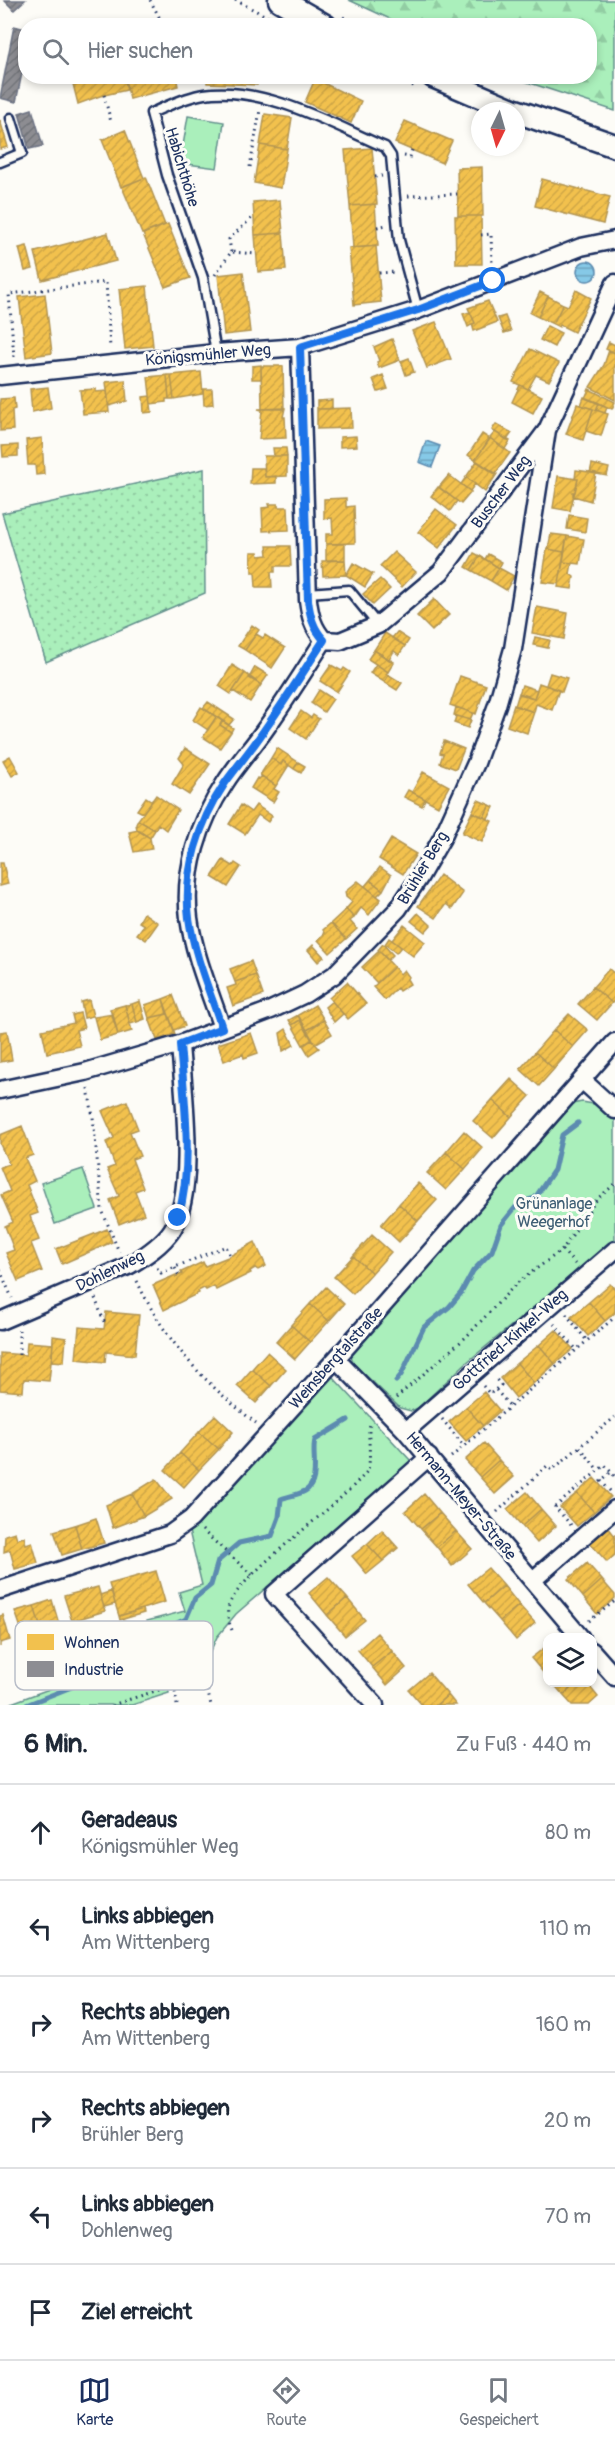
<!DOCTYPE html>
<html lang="de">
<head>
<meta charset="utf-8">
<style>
	:root { --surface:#fff; --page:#f6f6f7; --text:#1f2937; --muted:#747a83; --line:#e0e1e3; --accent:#1b2f5e }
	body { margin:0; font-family:Pangolin,sans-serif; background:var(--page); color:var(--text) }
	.controls { position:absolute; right:18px; bottom:18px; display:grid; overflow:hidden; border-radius:12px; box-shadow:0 3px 9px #0003 }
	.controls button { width:54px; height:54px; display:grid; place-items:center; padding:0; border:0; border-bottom:2px solid var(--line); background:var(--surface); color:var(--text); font:30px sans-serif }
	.compass { position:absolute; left:471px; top:102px; width:54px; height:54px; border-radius:50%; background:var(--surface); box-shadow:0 3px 9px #0003; rotate:185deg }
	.stop { position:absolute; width:18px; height:18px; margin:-14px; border:4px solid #1a73e8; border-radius:50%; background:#fff }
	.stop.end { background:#1a73e8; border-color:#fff; box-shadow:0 2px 6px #0008 }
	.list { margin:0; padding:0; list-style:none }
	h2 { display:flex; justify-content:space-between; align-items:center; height:78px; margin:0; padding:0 24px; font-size:26px }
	h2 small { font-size:20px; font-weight:400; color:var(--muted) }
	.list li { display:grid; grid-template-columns:39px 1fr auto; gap:18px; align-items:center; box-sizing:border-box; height:96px; padding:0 24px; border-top:2px solid var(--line) }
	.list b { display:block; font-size:22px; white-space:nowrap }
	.list p { margin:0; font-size:20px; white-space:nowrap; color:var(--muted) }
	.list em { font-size:20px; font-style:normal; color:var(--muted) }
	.icon { flex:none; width:33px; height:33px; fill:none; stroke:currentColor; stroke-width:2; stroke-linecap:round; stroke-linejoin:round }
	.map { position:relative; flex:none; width:615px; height:1705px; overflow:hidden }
	.search { position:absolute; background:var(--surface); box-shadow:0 3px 9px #0003; left:18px; right:18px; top:18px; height:66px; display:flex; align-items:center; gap:15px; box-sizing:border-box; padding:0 21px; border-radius:24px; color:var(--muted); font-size:22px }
	.sheet { height:654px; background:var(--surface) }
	nav { display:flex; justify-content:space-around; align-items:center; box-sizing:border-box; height:84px; border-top:2px solid var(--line); background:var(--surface); font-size:16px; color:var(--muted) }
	nav a { display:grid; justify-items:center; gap:3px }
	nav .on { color:var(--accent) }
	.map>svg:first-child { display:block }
	.grass { fill:url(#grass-dots); stroke:#628f8c; stroke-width:1.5 }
	.forest { fill:url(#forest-firs); stroke:#628f8c; stroke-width:1.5 }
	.green { fill:#aaefbb; stroke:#628f8c; stroke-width:1.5 }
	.water { fill:url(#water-rules); stroke:#5b8bb0; stroke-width:1.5 }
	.homes { fill:url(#homes-hatch); stroke:#b29553; stroke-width:1.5 }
	.industry { fill:url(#industry-hatch); stroke:#6b7182; stroke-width:1.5 }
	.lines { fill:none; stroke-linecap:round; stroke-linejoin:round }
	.stream { stroke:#5b8bb0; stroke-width:5 }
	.service-casing { stroke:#1b2f5e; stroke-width:13 }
	.minor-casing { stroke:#1b2f5e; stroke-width:21 }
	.secondary-casing { stroke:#1b2f5e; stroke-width:27 }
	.path { stroke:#1b2f5e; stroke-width:3; stroke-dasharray:1.5 4.5; stroke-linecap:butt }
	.service { stroke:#fdfcf7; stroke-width:8 }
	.minor { stroke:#fdfcf7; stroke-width:16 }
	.secondary { stroke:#fdfcf7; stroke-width:22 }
	.route { stroke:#1a73e8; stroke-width:8 }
	.labels { text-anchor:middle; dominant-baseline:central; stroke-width:6; stroke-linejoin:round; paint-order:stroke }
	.street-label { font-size:16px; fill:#1b2f5e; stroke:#fdfcf7 }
	.park-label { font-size:16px; fill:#3f5f75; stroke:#fdfcf7 }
	.key { fill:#fdfcf7; stroke:#b9bec9; stroke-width:1.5 }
	.key-label { font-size:16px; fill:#1b2f5e }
</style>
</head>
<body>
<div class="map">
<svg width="615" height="1705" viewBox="0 0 615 1705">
	<defs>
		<pattern id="grass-dots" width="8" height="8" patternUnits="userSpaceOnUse" patternTransform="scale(1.5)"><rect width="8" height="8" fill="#aaefbb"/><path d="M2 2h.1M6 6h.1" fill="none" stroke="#92cda3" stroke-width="1.8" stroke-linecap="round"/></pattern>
		<pattern id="forest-firs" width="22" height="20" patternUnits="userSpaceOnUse" patternTransform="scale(1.5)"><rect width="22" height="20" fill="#aaefbb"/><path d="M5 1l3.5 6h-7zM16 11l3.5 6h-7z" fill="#92cda3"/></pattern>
		<pattern id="water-rules" width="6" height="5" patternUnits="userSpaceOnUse" patternTransform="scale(1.5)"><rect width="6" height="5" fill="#86c9e7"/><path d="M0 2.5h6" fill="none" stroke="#6da4be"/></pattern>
		<pattern id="homes-hatch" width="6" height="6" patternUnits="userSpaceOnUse" patternTransform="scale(1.5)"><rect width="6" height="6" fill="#f2c14e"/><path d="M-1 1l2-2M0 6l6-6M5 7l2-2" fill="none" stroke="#cfa646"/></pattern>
		<pattern id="industry-hatch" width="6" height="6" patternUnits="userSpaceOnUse" patternTransform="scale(1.5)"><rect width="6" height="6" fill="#8d8d92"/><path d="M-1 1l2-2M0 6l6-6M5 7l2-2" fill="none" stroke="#72747a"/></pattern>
	</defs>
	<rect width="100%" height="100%" fill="#fdfcf7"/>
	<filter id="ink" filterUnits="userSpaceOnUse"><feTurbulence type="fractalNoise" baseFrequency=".0167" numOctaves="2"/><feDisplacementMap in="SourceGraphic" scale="12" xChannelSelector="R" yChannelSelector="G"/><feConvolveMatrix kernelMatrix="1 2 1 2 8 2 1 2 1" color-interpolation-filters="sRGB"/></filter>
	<g filter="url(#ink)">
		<path class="grass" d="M204,469L205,593L46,662L2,513Z"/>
		<path class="forest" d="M349,0H615V111L512,77L590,76V26L403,25Z"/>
		<path class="green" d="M188,116L224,122L217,168L180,163Z
			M582,1102L599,1105L615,1119V1240L466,1363L418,1408L411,1411L400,1408L353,1363L351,1355L354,1350L572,1104Z
			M83,1169L97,1209L55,1224L41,1183Z
			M331,1375L411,1461L236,1614L217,1637L209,1654L199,1665L180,1681L168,1685L169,1693L132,1705H6L154,1650L147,1621L185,1611L179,1592L202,1585L189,1531Z"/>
		<path class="water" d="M577 271a10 10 0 1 1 20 0a10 10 0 1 1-20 0Z
			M426,441L440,446L432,467L419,462Z"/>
		<path class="homes" d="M71,76H124L127,90L100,96L78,104Z
			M124,76H176L178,86L130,99Z
			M207,76H258L257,85L207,83Z
			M315,79L361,101L351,123L305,102Z
			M265,114L292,118L287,149L260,145Z
			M0,120L8,147L0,149Z
			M405,121L452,141L442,163L395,143Z
			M125,130L144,178L121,187L102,140Z
			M260,145L287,149L281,188L254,183Z
			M372,148L377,204L350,206L345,150Z
			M482,167L483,216H458L457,168Z
			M146,177L165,225L142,234L122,187Z
			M542,179L610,197L603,224L535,206Z
			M280,200L283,233L255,235L253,202Z
			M375,204L378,246L353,248L350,206Z
			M455,216H481L482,264H456Z
			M168,224L190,278L165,287L143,234Z
			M108,233L116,261L42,280L35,252Z
			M283,233L286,270L258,272L255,235Z
			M27,246L33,269L25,271L19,248Z
			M376,246L381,302L354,305L349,248Z
			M243,272L250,332L224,335L218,275Z
			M147,286L153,346L125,349L119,289Z
			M576,290L591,298L574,332L560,325L559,327L553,324L563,304L568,306Z
			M540,292L548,296L538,317L530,313Z
			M45,294L52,353L26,357L19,297Z
			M548,296L563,304L553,324L538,317Z
			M488,301L497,322L474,331L472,324L475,323L468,308Z
			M470,312L475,323L468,327L463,314Z
			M505,316L511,331L504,333L498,318Z
			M436,322L451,359L427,368L412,331Z
			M547,326L561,333L554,347L540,340Z
			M392,339L400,360L379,368L377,362L379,361L374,347Z
			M609,342L615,345V353L606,349Z
			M530,349L559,363L549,381L536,375L528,389L513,382Z
			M609,350L615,353V400L590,387L604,365Z
			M409,358L414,372L406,375L401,361Z
			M261,365V379H252V366Z
			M261,366H283L284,409H262Z
			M201,372L203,394L174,399L171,375Z
			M167,375L169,399H166V402L151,404L148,377Z
			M167,375H171L174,399H169Z
			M383,375L388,389L378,392L373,379Z
			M125,380L127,401L109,406L106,382Z
			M520,385L542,396L533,413L512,402Z
			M48,387L51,408L32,412L30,389Z
			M96,389V392L107,391L109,412L83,414L80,390Z
			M203,389H212L213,404L204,405Z
			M589,389L615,402L612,409L585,398Z
			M150,396L152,412L144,413L143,397Z
			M584,397L599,403L596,410L581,405Z
			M14,398L15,409L12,410L13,430L0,431V399Z
			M332,400V409H317V401Z
			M599,403L607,407L605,413L596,410Z
			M577,404L593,409L583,440L566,434Z
			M285,408L283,417H285L286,438L259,439L262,410L258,409Z
			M351,408L352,428L317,429V409Z
			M593,409L608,414L601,436L586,431Z
			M496,424L512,433L507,440L492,430Z
			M495,432L510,441L505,449L490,438Z
			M482,434L490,439L475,460L468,455Z
			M356,436L357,446L340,447V437Z
			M42,438L44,474L36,475L35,465H28L26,440Z
			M490,438L510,453L495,474L475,460Z
			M18,445V456L3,457L2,446Z
			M273,448H286L287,456H274Z
			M264,456H287V476L265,477Z
			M477,461L497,474L485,492L466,477Z
			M592,464L609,468L607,476L590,473Z
			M251,468H264L265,477L276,476V483L250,484Z
			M576,470L596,473L591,501L573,496V492H575L578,479H575Z
			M449,475L471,492L461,504L439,487Z
			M558,476L578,479L570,511L553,508Z
			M466,477L475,484L470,491L461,484Z
			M438,487L457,501L450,511L431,496Z
			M346,498V507L354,506L355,543L326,544V534H333L332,518L324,519V499Z
			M269,504H278V507H288L289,530L263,531L262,508L270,507Z
			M436,509L457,525L439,548L418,532Z
			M569,515L587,518L585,532L567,529Z
			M551,534L567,536L564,552L548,549Z
			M567,536L584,539L580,564L563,562Z
			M326,544H345V560H326Z
			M267,546H290L291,566H275V572H271L272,587H256L255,572H252L251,552H258L259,556L268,555Z
			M547,549L564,552L559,584L542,582Z
			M394,552L416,572L402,587L380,566Z
			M474,553L480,556L471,570L466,567Z
			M488,554L502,562L499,568L485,559Z
			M480,556L499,568L491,581L471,570Z
			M345,560L346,575L323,576L322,561Z
			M563,562L572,563L570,574L574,577L572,589L558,587Z
			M353,563L373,574L365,587L346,575Z
			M499,568L514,576L506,590L491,581Z
			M380,579L390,589L373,605L363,594Z
			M434,599L449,615L432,631L417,616Z
			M537,607L568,613L564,639L532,633Z
			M252,625L259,630L245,650L238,646Z
			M397,632L409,640L405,646L392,638Z
			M385,633L405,646L399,655L394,651L389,660L374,650Z
			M256,634L263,638L265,635L285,648L272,668L245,650Z
			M535,637L550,640L548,648L533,645Z
			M374,650L394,662L388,672L368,659Z
			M376,664L388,672L386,674L389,675L384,682L370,673Z
			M232,665L245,673L231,694L219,686Z
			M331,665L342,671L344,668L350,672L337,692L320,681Z
			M255,667L268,675L261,685L249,678Z
			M245,673L261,685L250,702L233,691Z
			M550,673L567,678L562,692L546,685Z
			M389,675L402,683L397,690L384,682Z
			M460,676L486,685L476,714L450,705Z
			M539,683L559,690L552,710L536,704L534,712L515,706L519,693L534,698Z
			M522,685L537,690L534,698L519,694Z
			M319,690L333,699L324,712L311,703Z
			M208,702L234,719L229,725L203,708Z
			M514,705L534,712L527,733L507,726Z
			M201,707L216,717L208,730L193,720Z
			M456,707L473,713L470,720L454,715Z
			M301,711L311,718L313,715L319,719L306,739L290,728Z
			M456,716L471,720L468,728L454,723Z
			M216,717L222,721L220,725L231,732L220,748L203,737Z
			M222,721L233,728L231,732L220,725Z
			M444,741L464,749L456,769L440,763L443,754L440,753Z
			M185,748L210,764L189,795L172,784L184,764L179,758Z
			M277,748L298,762L294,769L283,761L281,765L271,758Z
			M10,756L19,772L12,776L3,760Z
			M271,758L281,765L283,761L289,765L276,786L260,775Z
			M298,762L305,766L301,773L294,769Z
			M423,772L449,786L438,806L412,792Z
			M262,776L276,786L274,789L279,792L273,802L251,788L257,778L259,779Z
			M408,790L425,799L422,806L404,797Z
			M156,795L178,810L166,830L158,824L155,830L138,820Z
			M146,797L152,801L143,813L137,810Z
			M478,800L490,805L484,817L472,812Z
			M241,805L251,812L256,805L272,816L268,822L258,815L245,834L229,824Z
			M490,805L494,807L488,819L484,817Z
			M472,812L492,821L482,842L462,833Z
			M138,820L155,830L150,838L137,830L136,824Z
			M138,830L150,838L152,849L134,852L129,832Z
			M391,839L416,854L403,874L379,859Z
			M223,860L233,866L235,863L241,867L228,887L212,877Z
			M0,863H3L8,884L0,886Z
			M380,867L391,875L383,890L370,880Z
			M440,875L463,893L452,909L446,904L436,918L418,906Z
			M370,880L383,890L377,896L365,886Z
			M358,881L381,899L369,915L361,908L354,918L346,909L352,902L346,897L345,892Z
			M346,909L354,918L350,921L357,929L346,939L331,923Z
			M144,913L158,923L146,940L137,934L144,925L139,922Z
			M418,913L431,925L425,932L411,921Z
			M331,923L346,939L330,953L318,940L325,933L323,930Z
			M404,925L425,942L413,956L392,940Z
			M389,938L401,947L396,953L385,944Z
			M383,944L393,955L388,960L378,950Z
			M313,945L324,957L318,962L308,950Z
			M379,951L394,967L377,983L362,967Z
			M251,961L256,975L235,982L230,969Z
			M394,967L400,974L404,970L409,977L407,979L410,984L399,991L397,988L385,1000L373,987Z
			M609,969L615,974V1000L612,1003L593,987Z
			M256,975L263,995L233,1006L227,988L236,985L235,982Z
			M347,982L366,1004L348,1019L329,998Z
			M593,987L612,1003L597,1020L578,1004Z
			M173,995L185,1026L174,1030L163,999Z
			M163,999L167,1014L149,1018L145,1005Z
			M89,1000L93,1016L84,1018L81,1002Z
			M140,1001L145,1019L137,1022L132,1004Z
			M332,1001L343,1014L334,1022L325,1007Z
			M132,1004L137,1022L130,1024L125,1005Z
			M125,1005L132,1031L118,1035L110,1009Z
			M315,1005L324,1020L307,1030L298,1015Z
			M80,1013L84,1028L76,1030L80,1046L47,1053L42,1030L74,1023L72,1015Z
			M113,1014L118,1035L100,1040L94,1017Z
			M168,1014L175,1034L157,1040L149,1018Z
			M569,1014L588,1030L573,1047L554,1030Z
			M298,1015L300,1020L292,1025L289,1020Z
			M300,1020L312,1040L303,1045L292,1025Z
			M324,1020L332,1034L315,1044L307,1030Z
			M286,1029L294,1045L283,1051L280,1033Z
			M554,1030L573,1047L554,1069L535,1052Z
			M7,1031L12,1060L0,1062V1032Z
			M251,1033L258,1053L244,1058L243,1054L224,1061L218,1044Z
			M312,1040L319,1048L309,1055L303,1045Z
			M535,1052L554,1069L539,1086L520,1069Z
			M511,1079L530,1096L511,1117L492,1100Z
			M492,1100L511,1117L493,1138L473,1121Z
			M127,1101L138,1129L130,1132L140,1156L132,1159L143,1188L135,1191L144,1214L119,1224L110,1200L119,1196L107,1169L115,1166L106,1142L114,1138L102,1111Z
			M22,1126L33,1155L25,1158L35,1181L27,1185L38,1213L30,1216L39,1240L31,1243L42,1271L18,1281L6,1253L14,1250L5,1226L13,1222L1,1195L10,1191L0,1167L9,1164L0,1144V1135Z
			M464,1131L483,1148L465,1169L446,1152Z
			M446,1152L465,1169L446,1190L427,1173Z
			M418,1183L437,1200L418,1221L399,1204Z
			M399,1204L418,1221L399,1242L381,1225Z
			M107,1229L112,1242L62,1264L56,1249Z
			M372,1235L391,1252L372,1273L353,1256Z
			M255,1242L266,1266L258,1270L255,1268L250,1271L251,1273L216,1290L214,1286L206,1290L204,1288L198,1291L199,1293L164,1310L153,1285L176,1275V1277L182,1274L181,1272L203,1262L205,1266L228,1257Z
			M353,1256L372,1273L353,1294L334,1277Z
			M610,1284L615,1289V1313L605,1321L589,1302Z
			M326,1287L344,1304L329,1321L310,1304Z
			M589,1302L605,1321L588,1336L571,1317Z
			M310,1304L329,1321L310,1342L291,1325Z
			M106,1312L139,1315L135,1355L106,1352L105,1362L76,1359L79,1327L104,1329Z
			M291,1325L310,1342L295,1359L276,1342Z
			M556,1330L573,1349L555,1364L539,1345Z
			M53,1336L66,1338L64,1362L52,1361Z
			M27,1342L53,1344L49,1381L24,1379L23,1392L0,1390V1353L26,1355Z
			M539,1345L555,1364L534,1383L517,1363Z
			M267,1352L286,1369L271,1386L252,1369Z
			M517,1363L534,1383L516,1398L500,1378Z
			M252,1369L271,1386L256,1403L237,1386Z
			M484,1392L500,1411L483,1426L466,1407Z
			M466,1407L483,1426L466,1441L449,1422Z
			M215,1415L233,1432L219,1449L199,1432Z
			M199,1432L219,1449L199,1470L180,1453Z
			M484,1443L499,1460L480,1477L465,1460Z
			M180,1453L199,1470L184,1487L165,1470Z
			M499,1460L514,1477L495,1494L480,1477Z
			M594,1478L611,1497L594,1512L577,1493Z
			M156,1479L172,1499L144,1516L132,1494Z
			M527,1492L541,1509L522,1526L507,1509Z
			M577,1493L594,1512L577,1526L560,1507Z
			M132,1494L144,1516L113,1528L106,1505Z
			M424,1494L440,1513L421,1529L405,1511Z
			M541,1509L556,1526L537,1543L522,1526Z
			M440,1513L456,1531L437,1547L421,1529Z
			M96,1518L104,1543L82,1549L75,1525Z
			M75,1525L82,1549L62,1555L54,1531Z
			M608,1527L615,1536V1555L607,1562L590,1543Z
			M382,1530L398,1548L383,1561L367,1544Z
			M456,1531L472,1549L452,1566L437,1547Z
			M15,1532L17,1539L24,1537L26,1544L32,1542L38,1563L15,1569L10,1550L4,1552L5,1535Z
			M367,1544L383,1561L367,1574L352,1556Z
			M587,1563L602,1580L583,1597L568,1579Z
			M488,1568L504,1586L484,1603L468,1584Z
			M156,1571L165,1602L119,1616L109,1584Z
			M328,1577L347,1598L327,1615L309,1593Z
			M602,1580L615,1595V1598L597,1614L583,1597Z
			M504,1586L519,1605L500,1621L484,1603Z
			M98,1587L105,1611L72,1621L64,1596Z
			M112,1591L115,1604L104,1607L100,1595Z
			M347,1598L365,1620L345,1636L327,1615Z
			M52,1600L59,1624L41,1629L34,1606Z
			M519,1605L535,1623L516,1640L500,1621Z
			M34,1606L41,1629L23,1634L15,1611Z
			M143,1609L144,1613L120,1620L119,1616Z
			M3,1615L10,1640L0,1643V1647V1616Z
			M377,1633L392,1651L372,1667L358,1650Z
			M548,1645V1676L547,1677L531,1658Z
			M392,1651L406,1668L387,1685L372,1667Z
			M429,1673L448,1695L436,1705H422L409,1690Z
			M552,1682H578L563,1695Z
			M578,1682H586L598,1697L589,1705H572L563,1695Z
			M448,1695L456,1705H436Z"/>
		<path class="industry" d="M4,0H25L14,10Z
			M14,26L26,29V54L16,102L0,98Z
			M32,109L43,146L29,149L19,113Z"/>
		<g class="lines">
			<path class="stream" d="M396,1381L401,1375L424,1327L449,1307L461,1293L473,1271L492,1251L501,1225L519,1203L535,1198L554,1170L562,1135L578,1123
				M26,1705L147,1657L159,1646L166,1628L186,1619L195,1598L211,1585L218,1561L239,1543L272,1536L279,1517L281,1499C288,1496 298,1495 305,1491C321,1482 311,1454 315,1440L348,1420"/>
			<defs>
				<path id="service" d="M0,162L22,153L11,118
					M216,353L203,278L167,175L151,113C168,106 185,97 204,94C263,85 332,124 385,147L391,156L399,240L418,310
					M308,593L349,590L378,625"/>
				<path id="minor" d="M0,376L216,353L300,347L418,310L581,247L615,240
					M324,640L340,641L378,625L441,572L547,430L615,283
					M222,1028C210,992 194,955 189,918C183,871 199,822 225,783C237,764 253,747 266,728C286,700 305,670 324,640C313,628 310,616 308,600L300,347
					M582,1080L615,1110
					M0,1090L85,1072L180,1044L271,1010L305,994L334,975L398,909L419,878L442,838L476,763L497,705L513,649L547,430
					M0,1321L130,1265C145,1256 162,1245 172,1230C197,1192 183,1090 180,1044
					M336,1359L406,1431L581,1638
					M406,1431L615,1250
					M533,1580L615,1509
					M0,1590L170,1534L191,1519L343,1351L615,1042
					M592,1651L615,1677
					M375,1705L274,1594L429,1457"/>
				<path id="secondary" d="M280,0L325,26
					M433,76L515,111
					M516,111L615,146"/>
			</defs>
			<use href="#service" class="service-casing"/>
			<use href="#minor" class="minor-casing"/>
			<use href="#secondary" class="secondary-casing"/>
			<path class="path" d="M150,0L164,26
				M235,0L268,17
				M343,17L357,26
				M390,76L416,87
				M104,95L111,122
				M404,156L410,157L412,150
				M250,167L260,110
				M375,177L382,176
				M408,196L457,194
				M377,227L387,225
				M481,235L491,234L492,264
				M231,252L229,239L254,216
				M379,273L395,272
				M215,275L231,252L257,254
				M14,357L9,294L106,282L110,348
				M88,1088L93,1117L102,1210L119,1252
				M562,1250L575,1264
				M157,1268L161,1273L226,1246L230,1256
				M175,1268L179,1276
				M0,1270L12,1298
				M137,1281C164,1340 205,1384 256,1423
				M95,1298L105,1324
				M566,1314L587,1341
				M554,1324L577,1350
				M19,1355V1330
				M483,1386L490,1394L501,1385L494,1377
				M496,1390L510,1406
				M396,1398L466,1337L517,1283L562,1250L597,1199L615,1184
				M442,1419L464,1446
				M580,1447L598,1470
				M451,1457L615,1317
				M610,1473L601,1481L612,1493
				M497,1512L547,1466L552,1470L615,1417
				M571,1525L555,1507L605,1465L615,1477
				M202,1530L252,1575
				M589,1621L615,1601
				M232,1630C229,1623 227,1616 228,1608C235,1576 343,1504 368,1470C372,1454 366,1433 371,1421
				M203,1673L211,1705
				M112,1705L174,1685L177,1705"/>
			<use href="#service" class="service"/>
			<use href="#minor" class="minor"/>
			<use href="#secondary" class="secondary"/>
		</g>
	</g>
	<g class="lines" filter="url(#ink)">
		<path class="route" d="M178,1218C194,1163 184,1100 180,1044L222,1028C210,992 194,955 189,918C183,871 199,822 225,783C237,766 251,750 263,732C284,702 304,671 324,640C313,628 310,616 308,600L300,347L418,310L493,281"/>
	</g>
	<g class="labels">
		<g class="street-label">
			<text transform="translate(182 167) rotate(73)">Habichthöhe</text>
			<text transform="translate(208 355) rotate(-5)">Königsmühler Weg</text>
			<text transform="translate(501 492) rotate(-53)">Buscher Weg</text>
			<text transform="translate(423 868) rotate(-59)">Brühler Berg</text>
			<text transform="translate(110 1271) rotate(-26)">Dohlenweg</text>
			<text transform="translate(510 1340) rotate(-41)">Gottfried-Kinkel-Weg</text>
			<text transform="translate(336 1358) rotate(-48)">Weinsbergtalstraße</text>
			<text transform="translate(461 1496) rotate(50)">Hermann-Meyer-Straße</text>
		</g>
		<g class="park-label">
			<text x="554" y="1204">Grünanlage<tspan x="554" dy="18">Weegerhof</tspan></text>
		</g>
	</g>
	<rect x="15" y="1621" width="198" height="69" rx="9" class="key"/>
	<rect x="27" y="1634" width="27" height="16" fill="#f2c14e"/>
	<rect x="27" y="1661" width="27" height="16" fill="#8d8d92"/>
	<g class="key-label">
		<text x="64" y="1648">Wohnen</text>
		<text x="64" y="1675">Industrie</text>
	</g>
</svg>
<div class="controls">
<button><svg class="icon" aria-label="layers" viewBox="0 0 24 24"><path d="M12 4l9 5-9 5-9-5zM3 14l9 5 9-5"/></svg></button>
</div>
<svg class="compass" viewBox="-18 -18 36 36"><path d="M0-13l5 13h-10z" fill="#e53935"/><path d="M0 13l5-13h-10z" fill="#747a83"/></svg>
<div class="stop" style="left:493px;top:281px"></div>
<div class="stop end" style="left:178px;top:1218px"></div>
<div class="search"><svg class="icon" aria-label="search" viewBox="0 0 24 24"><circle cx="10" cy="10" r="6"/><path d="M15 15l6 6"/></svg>Hier suchen</div>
</div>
<section class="sheet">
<h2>6 Min.<small>Zu Fuß · 440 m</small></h2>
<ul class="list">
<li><svg class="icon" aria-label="ahead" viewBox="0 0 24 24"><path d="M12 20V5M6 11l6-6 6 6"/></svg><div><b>Geradeaus</b><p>Königsmühler Weg</p></div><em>80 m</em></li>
<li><svg class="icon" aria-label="left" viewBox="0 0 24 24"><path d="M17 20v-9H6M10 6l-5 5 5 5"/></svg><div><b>Links abbiegen</b><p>Am Wittenberg</p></div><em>110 m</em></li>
<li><svg class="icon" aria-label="right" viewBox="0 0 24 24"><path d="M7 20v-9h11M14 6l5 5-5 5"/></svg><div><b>Rechts abbiegen</b><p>Am Wittenberg</p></div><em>160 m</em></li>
<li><svg class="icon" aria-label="right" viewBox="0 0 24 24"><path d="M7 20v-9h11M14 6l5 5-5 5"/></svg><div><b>Rechts abbiegen</b><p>Brühler Berg</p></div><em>20 m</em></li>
<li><svg class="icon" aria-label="left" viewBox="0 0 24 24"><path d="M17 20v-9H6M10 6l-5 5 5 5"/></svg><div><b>Links abbiegen</b><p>Dohlenweg</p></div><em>70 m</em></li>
<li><svg class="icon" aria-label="arrive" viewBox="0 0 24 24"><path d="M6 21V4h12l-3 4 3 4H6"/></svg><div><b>Ziel erreicht</b></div></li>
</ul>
</section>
<nav>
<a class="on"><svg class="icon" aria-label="map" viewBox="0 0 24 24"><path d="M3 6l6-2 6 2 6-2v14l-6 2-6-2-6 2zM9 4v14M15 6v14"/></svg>Karte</a>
<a><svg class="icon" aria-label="directions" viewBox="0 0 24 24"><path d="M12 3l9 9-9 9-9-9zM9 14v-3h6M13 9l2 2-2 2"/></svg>Route</a>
<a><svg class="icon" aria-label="saved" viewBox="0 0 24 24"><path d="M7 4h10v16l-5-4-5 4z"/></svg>Gespeichert</a>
</nav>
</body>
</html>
